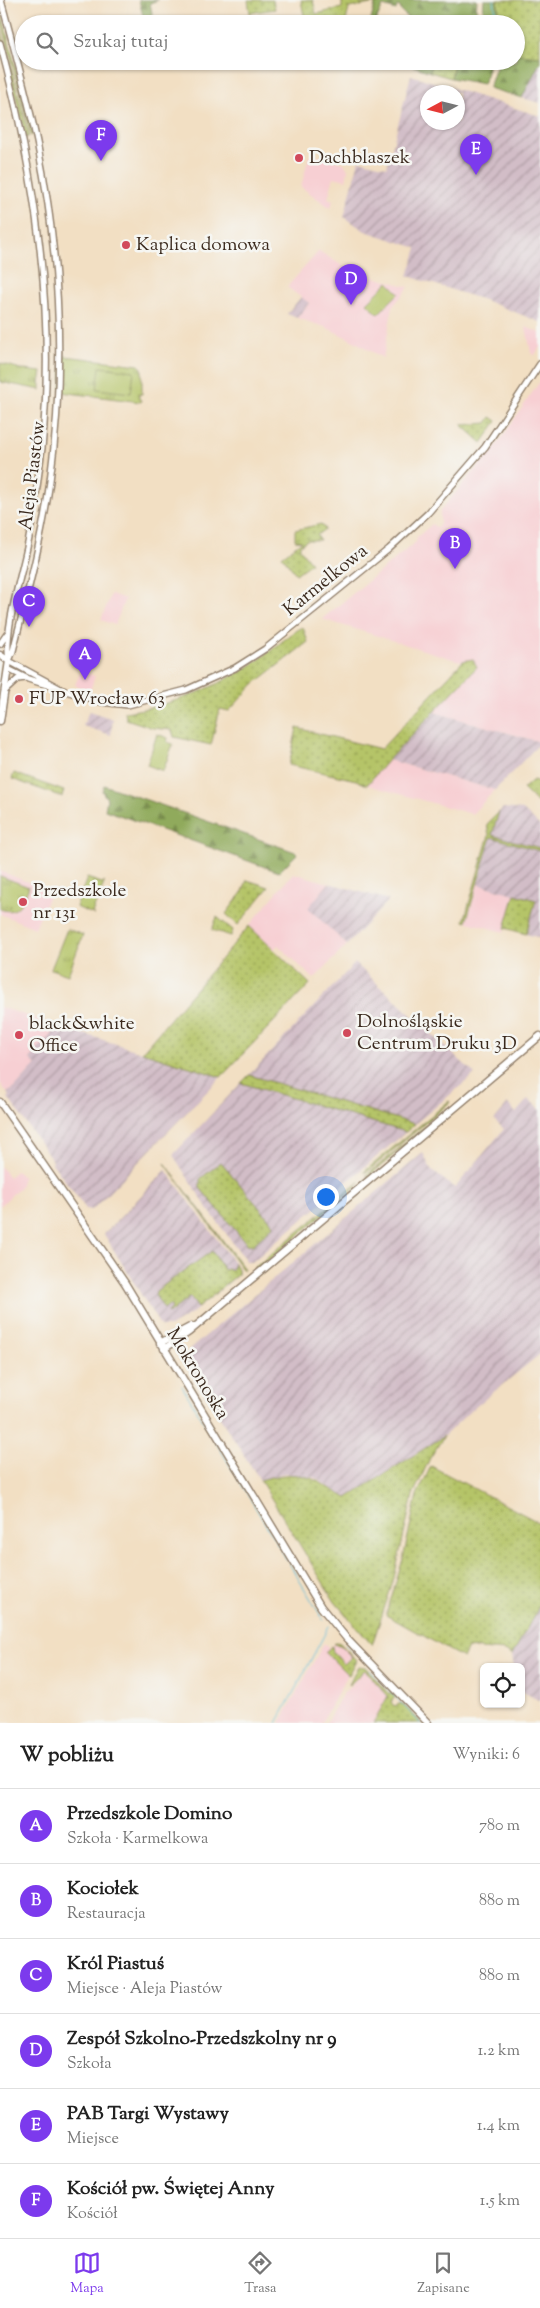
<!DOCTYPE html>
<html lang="pl">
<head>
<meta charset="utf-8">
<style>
	:root { --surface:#fff; --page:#f6f6f6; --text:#222; --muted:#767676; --line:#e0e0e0; --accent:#7c3aed }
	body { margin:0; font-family:"Sorts Mill Goudy",serif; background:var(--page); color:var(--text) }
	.controls { position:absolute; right:15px; bottom:15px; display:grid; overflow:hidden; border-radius:8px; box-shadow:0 1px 4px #0004 }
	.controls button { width:45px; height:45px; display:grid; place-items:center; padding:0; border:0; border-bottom:1px solid var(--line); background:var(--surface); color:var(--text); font:25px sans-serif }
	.compass { position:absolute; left:420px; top:85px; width:45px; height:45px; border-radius:50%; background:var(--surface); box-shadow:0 1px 4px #0004; rotate:263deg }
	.you { position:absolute; left:325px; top:1196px; width:18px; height:18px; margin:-12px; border:4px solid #fff; border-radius:50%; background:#1a73e8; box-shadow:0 0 0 8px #1a73e833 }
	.badge { display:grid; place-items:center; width:32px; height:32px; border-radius:50%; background:var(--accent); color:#fff; font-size:16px; font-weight:700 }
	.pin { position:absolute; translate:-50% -41px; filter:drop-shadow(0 1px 2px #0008) }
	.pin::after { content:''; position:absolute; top:26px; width:18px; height:15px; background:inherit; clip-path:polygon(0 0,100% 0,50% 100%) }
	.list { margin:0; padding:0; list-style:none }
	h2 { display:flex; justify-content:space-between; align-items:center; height:65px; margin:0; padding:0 20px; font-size:21px }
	h2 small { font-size:16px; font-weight:400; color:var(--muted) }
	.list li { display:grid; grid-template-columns:32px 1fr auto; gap:15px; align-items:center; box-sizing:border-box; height:75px; padding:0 20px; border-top:1px solid var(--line) }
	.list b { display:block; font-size:19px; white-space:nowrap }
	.list p { margin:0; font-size:16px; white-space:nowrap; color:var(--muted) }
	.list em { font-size:16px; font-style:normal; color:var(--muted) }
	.icon { flex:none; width:28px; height:28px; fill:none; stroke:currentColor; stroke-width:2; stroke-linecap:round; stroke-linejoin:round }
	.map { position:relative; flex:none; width:540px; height:1723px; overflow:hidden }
	.search { position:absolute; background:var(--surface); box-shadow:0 1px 4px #0004; left:15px; right:15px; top:15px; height:55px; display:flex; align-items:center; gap:12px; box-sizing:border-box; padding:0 18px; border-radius:28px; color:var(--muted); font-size:19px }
	.sheet { height:515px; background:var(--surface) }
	nav { display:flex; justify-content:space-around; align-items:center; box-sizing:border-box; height:70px; border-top:1px solid var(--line); background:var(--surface); font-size:14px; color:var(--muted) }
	nav a { display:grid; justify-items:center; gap:2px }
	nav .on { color:var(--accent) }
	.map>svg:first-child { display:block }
	.built { fill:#f7cfd3 }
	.industrial { fill:url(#industrial-furrows); fill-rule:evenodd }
	.grass { fill:url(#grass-dots); stroke:#787742 }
	.forest { fill:url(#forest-firs); stroke:#666a3d }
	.park { fill:url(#park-tufts); stroke:#787742 }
	.garden { fill:#b5c467; stroke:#787742 }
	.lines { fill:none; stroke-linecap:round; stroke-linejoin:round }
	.stream { stroke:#5bbcda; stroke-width:1 }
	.minor-casing { stroke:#968470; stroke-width:8 }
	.major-casing { stroke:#968470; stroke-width:9 }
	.minor { stroke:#fff; stroke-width:5 }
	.major { stroke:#fff; stroke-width:6 }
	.poi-dot { fill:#d1495b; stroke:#f6f6f2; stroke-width:2 }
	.labels { text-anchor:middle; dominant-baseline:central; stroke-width:5; stroke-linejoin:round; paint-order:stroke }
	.poi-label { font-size:19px; fill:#3b2a1e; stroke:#f6f6f2; text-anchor:start }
	.street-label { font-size:19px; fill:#3b2a1e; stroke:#f6f6f2 }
</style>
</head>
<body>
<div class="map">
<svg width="540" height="1723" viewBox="0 0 540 1723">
	<defs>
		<pattern id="industrial-furrows" width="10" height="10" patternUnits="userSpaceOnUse" patternTransform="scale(1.25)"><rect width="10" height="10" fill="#d2bdc7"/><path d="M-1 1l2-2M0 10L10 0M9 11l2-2" fill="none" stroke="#ac9aa1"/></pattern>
		<pattern id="grass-dots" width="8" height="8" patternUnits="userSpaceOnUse" patternTransform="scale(1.25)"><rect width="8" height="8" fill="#b5c467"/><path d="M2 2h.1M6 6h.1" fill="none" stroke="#949f54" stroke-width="1.8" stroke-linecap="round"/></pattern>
		<pattern id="forest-firs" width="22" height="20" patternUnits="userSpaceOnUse" patternTransform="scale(1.25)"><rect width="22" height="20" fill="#90aa5c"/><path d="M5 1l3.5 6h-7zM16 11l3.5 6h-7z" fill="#778b4b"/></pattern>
		<pattern id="park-tufts" width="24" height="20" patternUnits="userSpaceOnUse" patternTransform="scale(1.25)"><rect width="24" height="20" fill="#b5c467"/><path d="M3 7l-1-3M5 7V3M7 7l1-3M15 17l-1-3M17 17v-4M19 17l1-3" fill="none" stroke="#949f54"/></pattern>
	</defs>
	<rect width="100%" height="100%" fill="#f6f6f2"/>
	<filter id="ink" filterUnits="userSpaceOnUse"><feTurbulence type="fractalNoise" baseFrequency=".02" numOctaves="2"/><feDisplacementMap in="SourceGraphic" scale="10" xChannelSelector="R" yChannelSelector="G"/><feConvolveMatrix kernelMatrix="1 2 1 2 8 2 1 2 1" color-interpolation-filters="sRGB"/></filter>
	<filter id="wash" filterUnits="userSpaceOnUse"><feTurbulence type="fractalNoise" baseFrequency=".0096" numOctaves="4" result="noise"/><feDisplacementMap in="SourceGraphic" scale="20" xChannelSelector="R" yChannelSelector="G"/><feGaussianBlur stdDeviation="1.12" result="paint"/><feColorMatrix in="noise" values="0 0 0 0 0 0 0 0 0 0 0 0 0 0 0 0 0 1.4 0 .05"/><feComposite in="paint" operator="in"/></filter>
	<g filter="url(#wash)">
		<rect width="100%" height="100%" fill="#f2dfc3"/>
		<path class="built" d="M309,156H316L344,163L348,170L346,180L334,177L328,198L333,200L331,208L301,187Z
			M319,251L349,270L409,287L393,306L383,358L354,341L325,327L297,318L309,303L287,287Z
			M526,327L540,333V347L534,356L531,353Z
			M540,381V742L434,712L477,666L473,659L463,661L456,660L322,619L417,541L416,538L432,524L437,528L440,524V511L499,442Z
			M111,594L125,599L115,625L101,620Z
			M81,671L95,676L90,691L75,685Z
			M388,760L495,790L472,814L367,785Z
			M0,871L51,891L35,928L0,914Z
			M293,873L329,883L309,908L347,945L314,979L278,945L274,949L249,926Z
			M478,884L515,894L504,932L467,922Z
			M0,1007L59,1026L30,1059L36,1065L15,1088L7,1093L0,1083Z
			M0,1166L9,1177L16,1171L23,1177L20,1187L0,1206Z
			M324,1643L329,1648L336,1643H340L356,1660L321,1723H280Z
			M365,1670L388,1696L373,1723H326L342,1695Z"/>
		<path class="industrial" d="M540,62V103L522,98Z
			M411,75L540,116V322L484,300L408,276L417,248L365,231L344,217L359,160L387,167ZM428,92H458V122H428Z
			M301,297L309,303L297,318L287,314Z
			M89,711L113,719L111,735L83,726Z
			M434,712L540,742V743L495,790L388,760Z
			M503,808L523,810L540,826V848L491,835L499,812Z
			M491,837L540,851V938L526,934L536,900L478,884Z
			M329,883L389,900L347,945L308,908Z
			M355,963L475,1074L415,1124L249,1075Z
			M59,1026L221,1077L92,1210L86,1209L52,1163L53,1161L8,1098L10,1096L7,1093L15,1088L36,1065L30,1059Z
			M241,1083L406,1132L252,1262H247L208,1209L173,1155Z
			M528,1099L540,1109V1354L468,1413L444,1436L347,1498L315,1478L285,1473L260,1480L186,1365L189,1350L423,1153L431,1170L455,1188L504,1129L494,1120L508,1104L516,1113Z
			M166,1170L239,1269V1274L190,1315L170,1327H161L104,1234Z
			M540,1605V1701L521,1691V1667H514L512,1655Z"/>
		<path class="grass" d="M248,0H273L275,9L250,13Z
			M301,0H313L316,14L342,8V0H360V4L393,0L349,8L346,21L340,24H277V22L304,16Z
			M497,0H540V56L516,54V24H501Z
			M0,6L33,135L31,136L0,15Z
			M0,25L29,136L26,138L0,34Z
			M433,61H455L451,78L430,72Z
			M491,417L497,421L482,443L462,425L487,423Z
			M321,524L325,529L317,535L320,540H307L300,545V549L311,563L296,574L282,556L302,541L295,540V530Z
			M303,627L308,642L254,684L229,711L220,709L211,745L174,737L172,730L153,728L126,719L125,712C171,706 218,687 257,661C269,653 293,631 303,627Z
			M473,659L477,667L388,760L367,785L356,780L289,765L297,728L381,749L463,661Z
			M14,773L64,791L62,797L12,779Z
			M533,780L540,782V805L523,789Z
			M499,812L492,835L540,848V851L491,837L466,922L464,921L489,835L487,824Z
			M247,880L269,887L238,925L226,914L243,891Z
			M515,894L536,900L526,934L505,928Z
			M217,917L233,930L231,936L212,930Z
			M249,926L310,984L221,1077L142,1052Z
			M249,1075L415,1124L406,1132L241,1083Z
			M449,1101L450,1102L367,1172H364Z
			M447,1108L448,1109L369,1176H366Z
			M221,1162L274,1225L253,1245L247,1244L200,1188V1179Z
			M165,1163L244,1269H242Z
			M360,1181L358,1185L261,1267L253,1269Z
			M212,1251L224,1270L228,1269L231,1271L233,1269L234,1263L238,1269V1274L198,1308L190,1297L168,1314L167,1312L172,1308L170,1305L164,1309L155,1295L156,1291Z
			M444,1436L430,1458L413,1495L393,1582L372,1645L335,1602L260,1480C303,1468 310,1477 347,1498Z
			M431,1466L540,1523V1605L512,1655L505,1651L468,1648L463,1658L386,1615L403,1559L417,1495Z
			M337,1642L340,1643L356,1660L348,1675L325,1652L332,1646L333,1652L344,1664L352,1657L340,1645L334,1644Z
			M358,1666L365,1667L389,1694L392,1690L395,1697L391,1702L394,1706L402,1703L422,1723H373L388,1696L365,1670L349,1685Z"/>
		<path class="forest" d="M139,0H158L150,3L154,23L145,24Z
			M393,0H477L475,24H406L407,17L401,11L400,7L397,6L396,10L383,6L377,19L379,24H370L375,4Z
			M484,0H497L501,24H482Z
			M516,54L540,56V62L522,98L489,88L498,61H516Z
			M400,61H433L430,72Z
			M455,61H488V69L483,84L451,78Z
			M104,785L298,853L279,872L105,810L107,799L102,791Z"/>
		<path class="park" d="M65,356L139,365L142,368V394H139V399L141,400V402L61,392L62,360Z
			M0,363L24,370L42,372L40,383L41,384V390L0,382Z
			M0,876L29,887C23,901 18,916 0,909Z
			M87,878L102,883L105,881L92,913L95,915L76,907Z
			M67,929L83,935L68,975L51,969Z"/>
		<path class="garden" d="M388,282L399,293L378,314L367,303Z
			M100,367L134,371L131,393L97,389Z
			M157,734L168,738L167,742L173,744L163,771L147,765Z"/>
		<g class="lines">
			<path class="stream" d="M494,0L497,24
				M182,1386L324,1621
				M343,1642L354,1653
				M367,1667L420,1723
				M277,1723L329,1626"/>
		</g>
	</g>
	<g filter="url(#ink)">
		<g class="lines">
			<defs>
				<path id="minor" d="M1,0C14,49 28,97 38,147C60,256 65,370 50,481C42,539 27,595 13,651L9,661
					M0,43C35,175 56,310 42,448C38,478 35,508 29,538C23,571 3,630 9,660
					M0,644L7,634
					M9,661L59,688
					M8,669L28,679L101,702L128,705L186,690L235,668L265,649L331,596L389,549L428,513L485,447L540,364
					M6,690L18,679L26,678"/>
				<path id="major" d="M0,655L9,661L0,721
					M0,1102L125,1283L321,1607L347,1639L428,1723
					M160,1343L192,1326
					M164,1349L189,1332L540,1036"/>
			</defs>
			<use href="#minor" class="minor-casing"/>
			<use href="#major" class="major-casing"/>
			<use href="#minor" class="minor"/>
			<use href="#major" class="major"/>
		</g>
	</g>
	<g class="poi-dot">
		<circle cx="299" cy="158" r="5"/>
		<circle cx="126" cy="245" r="5"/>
		<circle cx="19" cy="699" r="5"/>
		<circle cx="23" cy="902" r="5"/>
		<circle cx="347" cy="1033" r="5"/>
		<circle cx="19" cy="1035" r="5"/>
	</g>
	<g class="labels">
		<g class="poi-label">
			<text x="309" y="158">Dachblaszek</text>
			<text x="136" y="245">Kaplica domowa</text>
			<text x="29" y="699">FUP Wrocław 63</text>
			<text x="33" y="891">Przedszkole<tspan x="33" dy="22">nr 131</tspan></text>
			<text x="357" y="1022">Dolnośląskie<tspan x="357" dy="22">Centrum Druku 3D</tspan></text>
			<text x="29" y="1024">black&amp;white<tspan x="29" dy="22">Office</tspan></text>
		</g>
		<g class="street-label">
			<text transform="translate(33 476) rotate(-83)">Aleja Piastów</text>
			<text transform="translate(326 581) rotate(-39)">Karmelkowa</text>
			<text transform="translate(197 1374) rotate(59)">Mokronoska</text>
		</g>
	</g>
</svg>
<div class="controls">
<button><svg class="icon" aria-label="locate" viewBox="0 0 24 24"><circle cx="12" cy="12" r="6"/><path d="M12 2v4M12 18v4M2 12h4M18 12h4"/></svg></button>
</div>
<svg class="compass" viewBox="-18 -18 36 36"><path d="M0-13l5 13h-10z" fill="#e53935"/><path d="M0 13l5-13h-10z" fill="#767676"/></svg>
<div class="you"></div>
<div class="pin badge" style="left:85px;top:680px">A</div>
<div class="pin badge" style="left:455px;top:569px">B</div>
<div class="pin badge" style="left:29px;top:627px">C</div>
<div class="pin badge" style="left:351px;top:305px">D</div>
<div class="pin badge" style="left:476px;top:175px">E</div>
<div class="pin badge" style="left:101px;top:161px">F</div>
<div class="search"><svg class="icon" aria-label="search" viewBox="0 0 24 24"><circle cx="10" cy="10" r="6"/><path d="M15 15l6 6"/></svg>Szukaj tutaj</div>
</div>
<section class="sheet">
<h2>W pobliżu<small>Wyniki: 6</small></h2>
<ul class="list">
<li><span class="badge">A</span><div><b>Przedszkole Domino</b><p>Szkoła · Karmelkowa</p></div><em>780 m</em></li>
<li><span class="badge">B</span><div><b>Kociołek</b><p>Restauracja</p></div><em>880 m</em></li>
<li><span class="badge">C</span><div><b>Król Piastuś</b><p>Miejsce · Aleja Piastów</p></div><em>880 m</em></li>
<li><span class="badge">D</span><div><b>Zespół Szkolno-Przedszkolny nr 9</b><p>Szkoła</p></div><em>1.2 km</em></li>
<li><span class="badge">E</span><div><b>PAB Targi Wystawy</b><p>Miejsce</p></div><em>1.4 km</em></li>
<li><span class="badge">F</span><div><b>Kościół pw. Świętej Anny</b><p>Kościół</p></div><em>1.5 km</em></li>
</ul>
</section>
<nav>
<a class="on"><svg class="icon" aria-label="map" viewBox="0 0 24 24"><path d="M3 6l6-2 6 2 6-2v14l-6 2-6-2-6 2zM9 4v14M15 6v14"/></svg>Mapa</a>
<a><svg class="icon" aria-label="directions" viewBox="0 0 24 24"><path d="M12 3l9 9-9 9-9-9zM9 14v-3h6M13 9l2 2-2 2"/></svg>Trasa</a>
<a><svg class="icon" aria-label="saved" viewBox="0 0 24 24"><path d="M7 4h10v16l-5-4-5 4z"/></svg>Zapisane</a>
</nav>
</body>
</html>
